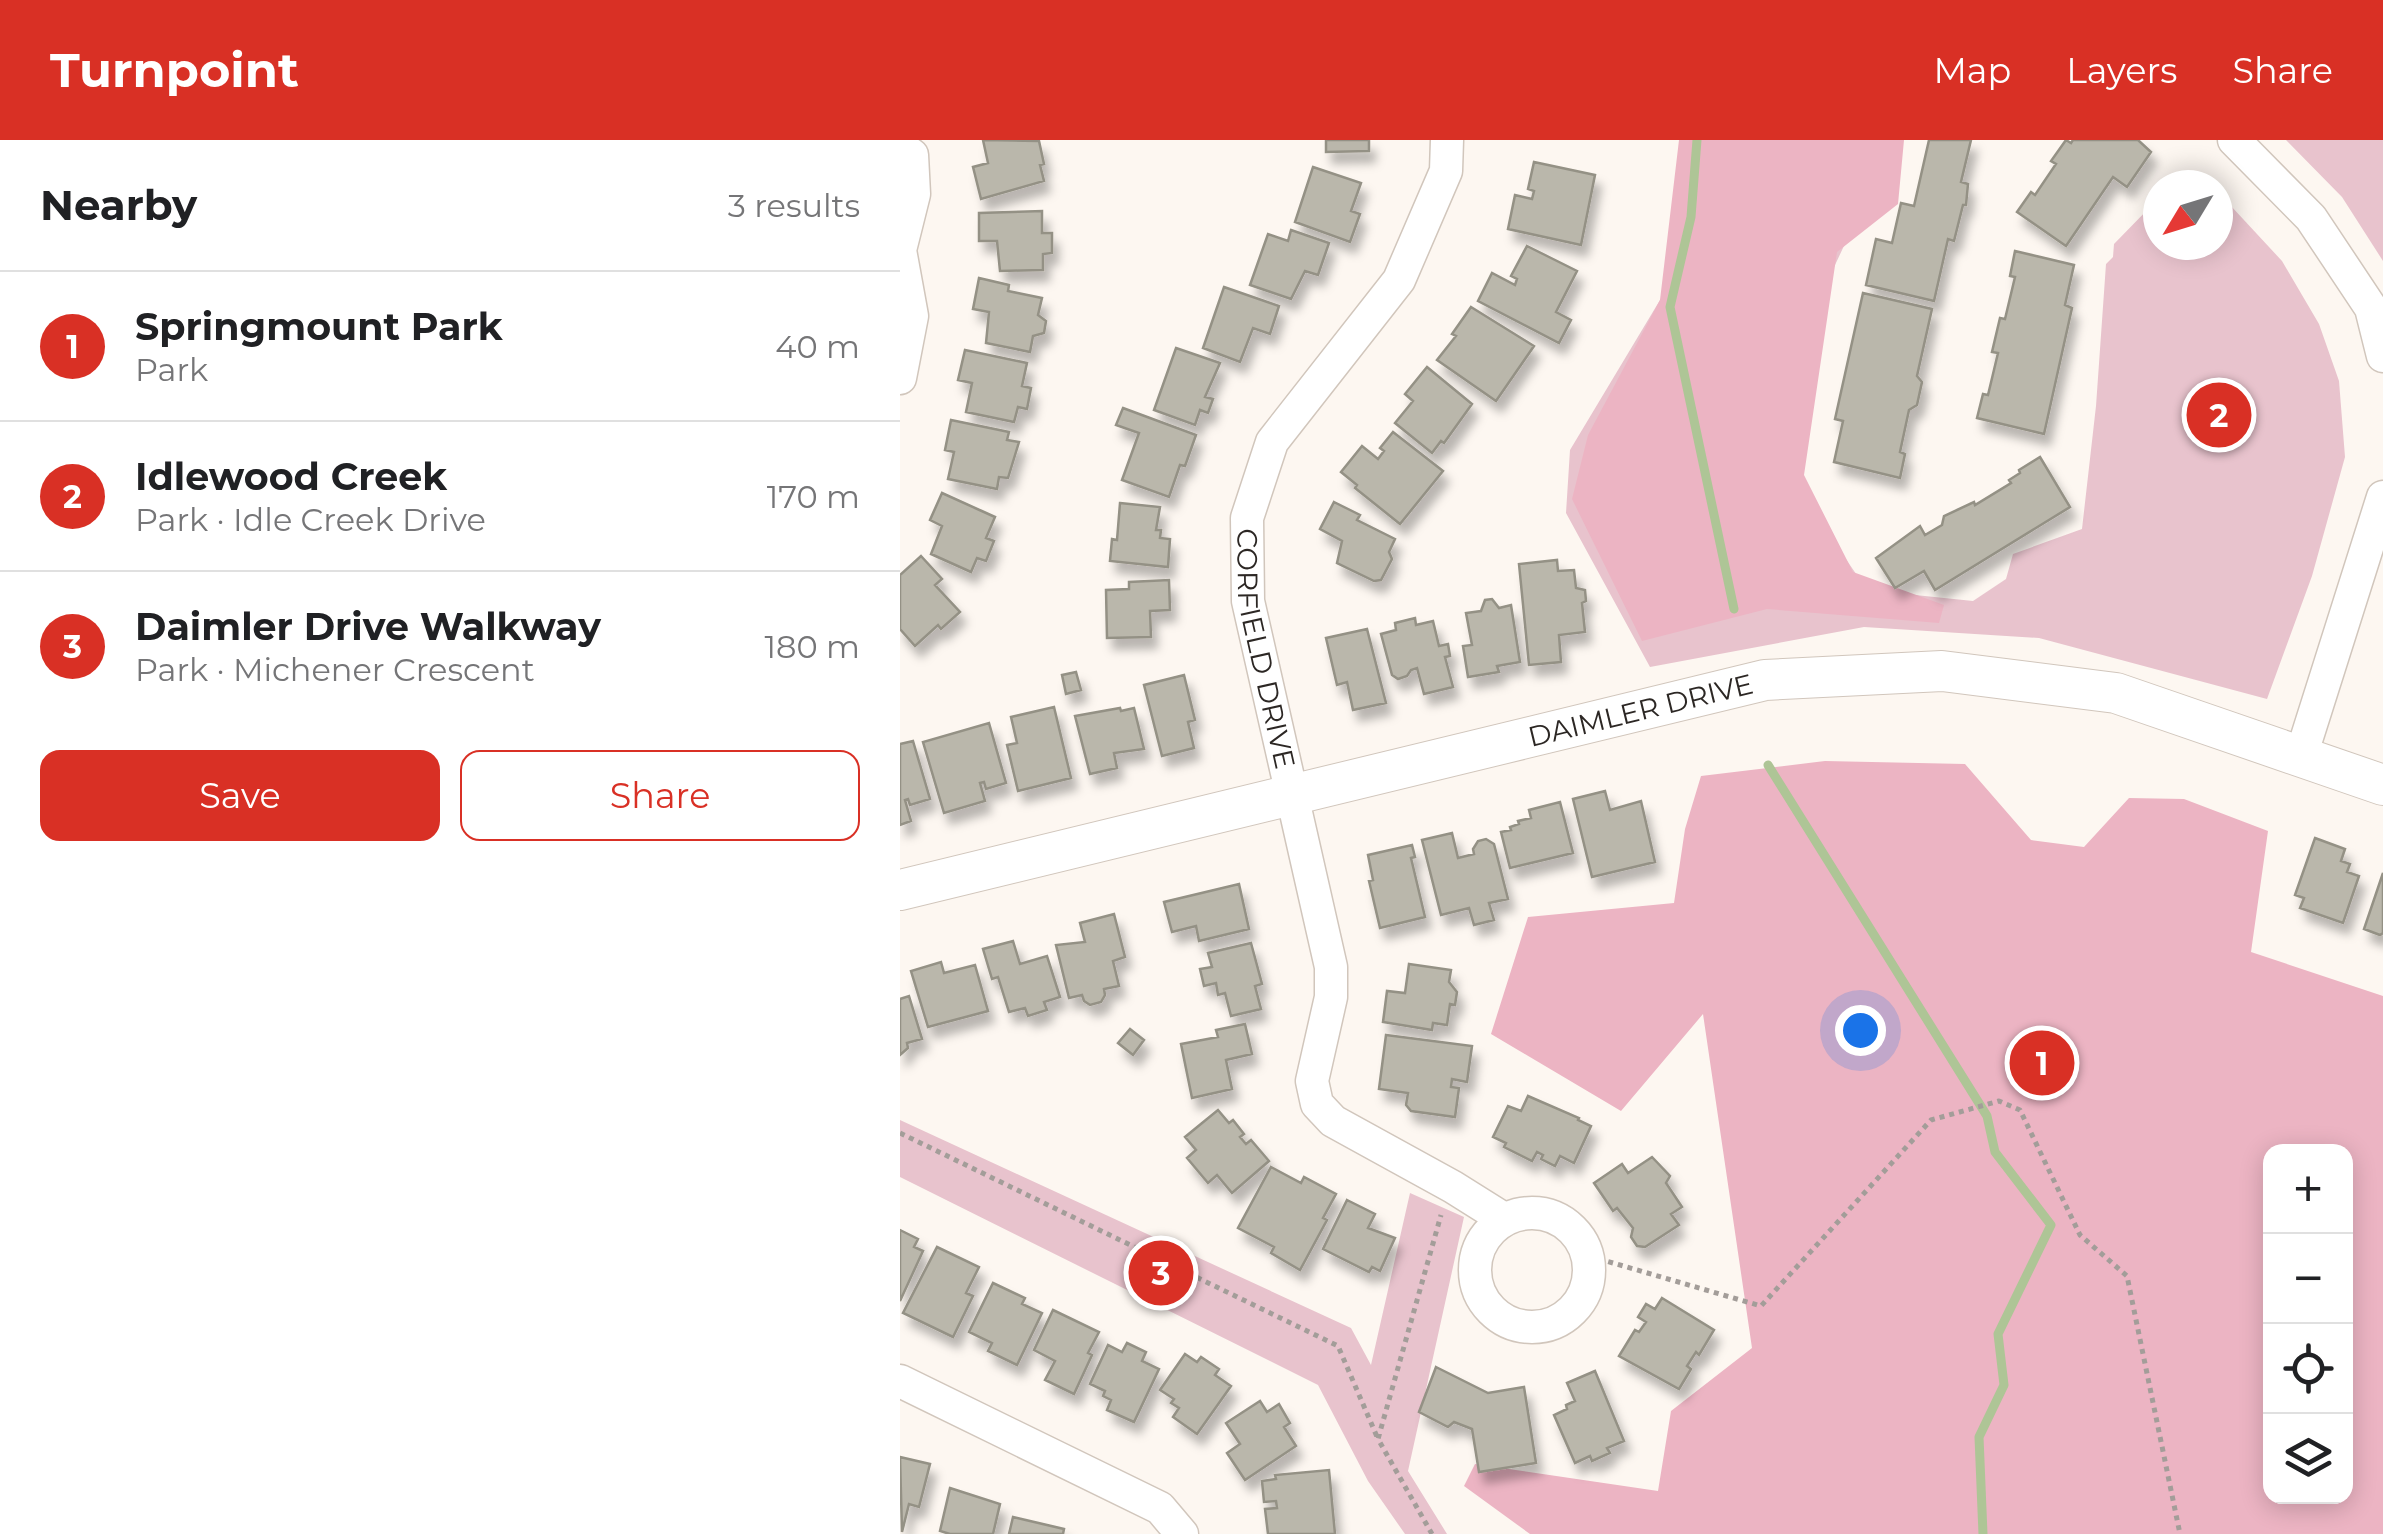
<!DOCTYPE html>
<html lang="en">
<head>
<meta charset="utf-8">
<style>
	:root { --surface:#fff; --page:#f6f6f6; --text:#202124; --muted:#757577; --line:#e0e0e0; --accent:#d93025 }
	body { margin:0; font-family:Montserrat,sans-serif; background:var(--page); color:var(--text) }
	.controls { position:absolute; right:30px; bottom:30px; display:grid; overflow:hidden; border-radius:20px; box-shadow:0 5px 25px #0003 }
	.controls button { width:90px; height:90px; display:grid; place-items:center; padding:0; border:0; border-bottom:2px solid var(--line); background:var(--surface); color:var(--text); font:50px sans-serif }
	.compass { position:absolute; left:1243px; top:30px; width:90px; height:90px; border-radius:50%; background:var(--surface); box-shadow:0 5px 25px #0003; rotate:232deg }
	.you { position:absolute; left:960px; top:890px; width:35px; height:35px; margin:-25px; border:8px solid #fff; border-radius:50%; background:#1a73e8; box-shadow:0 0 0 15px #1a73e833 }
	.badge { display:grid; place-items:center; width:65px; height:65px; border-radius:50%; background:var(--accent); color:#fff; font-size:32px; font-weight:700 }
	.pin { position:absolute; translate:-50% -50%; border:5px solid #fff; box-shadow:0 2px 10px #0006 }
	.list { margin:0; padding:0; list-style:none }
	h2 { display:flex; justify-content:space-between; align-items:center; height:130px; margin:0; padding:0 40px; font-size:42px }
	h2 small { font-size:32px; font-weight:400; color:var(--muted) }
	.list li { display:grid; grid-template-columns:65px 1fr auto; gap:30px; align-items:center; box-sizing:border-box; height:150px; padding:0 40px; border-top:2px solid var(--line) }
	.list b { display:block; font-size:38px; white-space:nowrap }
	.list p { margin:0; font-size:32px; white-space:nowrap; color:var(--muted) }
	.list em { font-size:32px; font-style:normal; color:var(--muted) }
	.actions { display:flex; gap:20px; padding:30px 40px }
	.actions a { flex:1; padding:22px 0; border:2px solid var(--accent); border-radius:20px; text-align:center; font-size:35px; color:var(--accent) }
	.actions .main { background:var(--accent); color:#fff }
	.icon { flex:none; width:55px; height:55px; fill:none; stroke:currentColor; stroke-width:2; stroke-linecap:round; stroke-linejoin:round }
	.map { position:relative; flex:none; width:1483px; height:1394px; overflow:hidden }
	header { display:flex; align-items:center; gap:60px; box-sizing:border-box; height:140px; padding:0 50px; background:var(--accent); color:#fff }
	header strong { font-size:48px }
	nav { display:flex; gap:55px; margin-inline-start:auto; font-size:35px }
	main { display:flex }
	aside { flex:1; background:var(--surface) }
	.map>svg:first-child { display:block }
	.green { fill:#e8c3cd }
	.forest { fill:#ecb4c3; fill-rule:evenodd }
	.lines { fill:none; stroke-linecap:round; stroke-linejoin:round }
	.stream { stroke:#aec596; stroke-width:9 }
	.building { fill:#bab7ab; stroke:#949185; stroke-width:2.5; filter:url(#shadow) }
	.minor-casing { stroke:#d1c6bc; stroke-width:35 }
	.tertiary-casing { stroke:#d1c6bc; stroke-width:42 }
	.path { stroke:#a39d99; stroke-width:5; stroke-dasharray:5 5; stroke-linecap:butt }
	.minor { stroke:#fff; stroke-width:32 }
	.tertiary { stroke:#fff; stroke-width:40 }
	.labels { text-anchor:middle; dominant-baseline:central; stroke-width:8; stroke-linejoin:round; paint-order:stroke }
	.street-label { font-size:28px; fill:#2c2724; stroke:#fdf7f1 }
</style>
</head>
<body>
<header>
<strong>Turnpoint</strong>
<nav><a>Map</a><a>Layers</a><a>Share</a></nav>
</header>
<main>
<aside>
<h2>Nearby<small>3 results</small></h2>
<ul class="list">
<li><span class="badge">1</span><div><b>Springmount Park</b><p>Park</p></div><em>40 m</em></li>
<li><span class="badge">2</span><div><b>Idlewood Creek</b><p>Park · Idle Creek Drive</p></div><em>170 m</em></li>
<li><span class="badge">3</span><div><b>Daimler Drive Walkway</b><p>Park · Michener Crescent</p></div><em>180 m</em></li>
</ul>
<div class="actions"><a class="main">Save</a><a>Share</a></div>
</aside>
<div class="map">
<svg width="1483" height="1394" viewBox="0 0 1483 1394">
	<defs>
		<filter id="shadow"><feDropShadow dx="6" dy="11" stdDeviation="5" flood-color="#0004"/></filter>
	</defs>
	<rect width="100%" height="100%" fill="#fdf7f1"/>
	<path class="green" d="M1386,0H1483V121L1442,57Z
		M989,10L889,223L892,340L967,450L1073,461L1106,439L1113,414L1182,389L1196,266L1206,124L1213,117L1214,104L1252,65L1258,64V105H1318V52L1382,121L1419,184L1439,241L1445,317L1412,436L1367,559L1139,498L964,487L750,527L666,373L670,310L766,150Z
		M0,980L451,1188L471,1225L510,1053L564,1077L508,1331L547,1394H505L468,1341L418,1245L0,1037Z"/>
	<path class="forest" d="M779,0H1004L998,64L937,112L904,335L953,432L1044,465L1039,483L867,469L742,501L672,359L688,295L760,160Z
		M925,621L1065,624L1131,700L1184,707L1229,658L1284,659L1368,691L1351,812L1483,856V1394H630L564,1346L575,1324L758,1351L771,1271L852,1208L803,874L721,971L591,894L628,777L774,763L785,689L801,636ZM1370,1012H1446V1356H1370Z"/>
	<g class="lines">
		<path class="stream" d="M797,0L791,77L770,167L834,469
			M868,625L1087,976L1095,1012L1151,1085L1098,1194L1104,1245L1079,1297L1083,1394"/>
	</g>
	<path class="building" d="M83,0L139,1L144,24L140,25L144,41L81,59L73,27L88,23Z
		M426,0H469V11L426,12Z
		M1029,0H1071L1061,42L1068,44L1066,65H1063L1054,101L1048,99L1034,161L966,145L976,99L992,103L1001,63L1014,66Z
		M1166,0L1171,3L1173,0H1238L1251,12L1227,47L1213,37L1166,106L1117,72L1131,52L1135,55L1156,24L1151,21Z
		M634,22L695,35L681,105L608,89L615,55L632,59L634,51L628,49Z
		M413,27L461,43L451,71L460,74L450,102L395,82Z
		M142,71V93H152V113L143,114V130L100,131L97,101H79V73Z
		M391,90L429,103L418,135L405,131L391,159L350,145L368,94L388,101Z
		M627,106L677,131L656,172L671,180L659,203L578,161L592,133L615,145L617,139L611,136Z
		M1115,111L1174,125L1165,165L1172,168L1144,294L1077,278L1083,254L1088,255L1098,213L1092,212L1100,178L1105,179L1115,137L1110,136Z
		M79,138L109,145L108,151L142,158L138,175L146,181L144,193L133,196L130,212L86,203L89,172L73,169Z
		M324,147L379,166L370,194L353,188L340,222L303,208Z
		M963,153L1032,169L1017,236L1022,242L1017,265L1009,270L1000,312L1005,314L1000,338L934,322L943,281L935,279Z
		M571,167L634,206L596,261L537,220L556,196L552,194Z
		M276,208L320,223L305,257L313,259L308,273L300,270L295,285L254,270Z
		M65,210L127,223L122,246L131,248L127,269L118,267L114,282L66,272L72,243L58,240Z
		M527,227L572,264L544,303L541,301L532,313L495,283L513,261L505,254Z
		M223,268L296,295L285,326L280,325L269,357L222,340L239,293L216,285Z
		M51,280L109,292L107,300L119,302L108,338L99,337L97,349L48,339L54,312L45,310Z
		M493,292L543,331L500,384L455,348L457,345L441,332L462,306L478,319L484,311L480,308Z
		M1140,317L1170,367L1035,450L1024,431L995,448L976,418L1020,386L1025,395L1042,385L1044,376L1074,362L1075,365L1111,343L1109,340L1120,333L1119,330Z
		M42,353L95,377L86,398L94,401L86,421L77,418L71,432L31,414L42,386L30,380Z
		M434,362L460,375L457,380L495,399L489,412L492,419L481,440L474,441L437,423L442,401L420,389Z
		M220,363L260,367L256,390H261L260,398L270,399L268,427L210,421L212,399L217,400Z
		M21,416L42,439L35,445L60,472L41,489L38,485L15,506L0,489V435Z
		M657,420L658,431L674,430L676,448L685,450L686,461L682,463L685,492L659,495L661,522L629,525L619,424Z
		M269,440L270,470L250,471L251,497L207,498L206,450L229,449V442Z
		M592,459L599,468L611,465L620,522L597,526L599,532L568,537L563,506L572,505L566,473L581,471L585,460Z
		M515,478L516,485L533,481L539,506L548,504L550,516L545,517L553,547L524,554L517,528L511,530L507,536L498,539L492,535L481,494L496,490L495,483Z
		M467,489L486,563L453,570L447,542L437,545L426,498Z
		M176,532L181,550L166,554L162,535Z
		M284,535L295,580L288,582L294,608L262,616L244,545Z
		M154,567L171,638L118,651L107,605L117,603L111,577Z
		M220,568L221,571L234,568L244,609L214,613L217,628L190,634L175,576Z
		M89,583L106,643L86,649L84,642L80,643L85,661L44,673L23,602Z
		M13,601L30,659L10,665L8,659L5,660L11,681L0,685V604Z
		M705,651L710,670L741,661L755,722L692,737L673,659Z
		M660,662L673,713L610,728L601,692L611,690L610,687L619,684L618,681L631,678L629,670Z
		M552,693L558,718L574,714L573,709L578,701L586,699L594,704L608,759L589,763L594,780L574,785L569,768L541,775L522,700Z
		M1415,698L1445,709L1441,721L1450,724L1447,732L1459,736L1443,783L1400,768L1404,758L1395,755Z
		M512,705L515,717L511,718L525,777L480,788L469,741L473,740L468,715Z
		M1483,733V793L1480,795L1464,789Z
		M339,744L349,789L299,801L296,786L272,792L264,762Z
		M214,774L225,817L213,821L219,846L204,849L205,855L201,862L190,865L184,861L182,855L169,858L156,805L185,802L180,783Z
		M113,801L120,824L147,816L160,857L144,862L147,870L128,876L125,868L109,872L98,837L92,839L83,809Z
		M351,803L362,844L355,846L361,869L331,876L325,853L318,855L316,843L304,846L300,829L312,827L308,813Z
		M41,822L44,833L75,825L88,871L28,887L11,831Z
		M509,824L551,830L549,842L557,852L555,865L550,864L547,885L533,883L532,890L483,882L487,851L505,853Z
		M9,856L22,899L7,903L8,908L0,915V859Z
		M345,884L352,914L326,920L332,949L292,958L281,904L318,897L316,890Z
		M230,889L244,900L233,915L218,903Z
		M486,895L572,906L567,942L552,939L551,947L559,948L555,977L511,971L506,965L508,953L479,949Z
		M628,956L679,978L678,980L691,986L674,1023L660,1016L655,1026L641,1019L643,1015L637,1012L632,1021L604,1007L606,1003L593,997L608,966L621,971Z
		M318,970L329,983L333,980L344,994L340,997L346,1004L351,1000L369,1021L332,1053L317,1035L308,1043L287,1018L296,1010L285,997Z
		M752,1017L770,1036L766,1043L782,1067L771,1074L779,1085L745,1107L737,1106L731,1097L733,1088L717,1068L713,1071L694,1043L722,1024L728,1033Z
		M371,1027L401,1043L404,1037L436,1054L423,1078L427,1080L400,1130L371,1113L374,1107L338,1088Z
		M447,1060L475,1074L468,1088L495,1098L480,1131L472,1127L469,1132L423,1109Z
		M0,1090L18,1099L14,1107L23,1111L0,1161Z
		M37,1107L79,1127L66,1153L73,1156L53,1197L3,1173Z
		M93,1143L125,1158L122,1164L142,1173L117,1225L88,1211L92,1203L69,1192Z
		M762,1158L814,1190L799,1215L796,1212L787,1226L791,1229L779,1249L719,1216L735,1190L739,1192L746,1182L738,1177L746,1164L755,1169Z
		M153,1170L199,1192L188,1213L192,1215L174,1254L145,1240L155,1221L134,1210Z
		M227,1203L246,1212L242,1221L259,1229L234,1282L207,1270L211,1260L203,1256L205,1251L190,1244L208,1205L222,1212Z
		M285,1214L297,1222L301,1217L319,1229L315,1235L331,1246L297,1294L273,1277L279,1268L271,1263L274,1259L260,1250Z
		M536,1227L588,1253L624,1247L636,1323L579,1332L572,1289L554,1282L548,1287L519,1272Z
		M695,1231L724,1301L707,1308L710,1313L692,1321L690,1316L675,1323L654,1275L667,1269L666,1265L675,1261L667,1243Z
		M360,1261L367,1272L379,1264L390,1283L384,1287L396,1306L345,1340L327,1313L340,1304L326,1283Z
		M0,1317L30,1324L19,1367L9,1364L2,1392Z
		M429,1330L435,1394H368L365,1369L377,1368L376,1361L364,1362L362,1341L376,1339L375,1335Z
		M50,1348L100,1364L93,1394H50L40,1391Z
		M113,1377L164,1389L163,1394H109Z"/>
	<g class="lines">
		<defs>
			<g id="minor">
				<path id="s1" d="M547,0L546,31L499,140L372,302L347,378L348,461L431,827V857L412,941L417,964L433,981L553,1047L604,1079"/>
				<path d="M1334,0L1411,78L1471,168L1483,216"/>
				<path d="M0,7L12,15L14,54L0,110L12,176L0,238"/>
				<path d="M1401,616L1483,357"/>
				<circle cx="632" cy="1130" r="57"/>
				<path d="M0,1241L260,1368L282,1394"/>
			</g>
			<g id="tertiary">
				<path id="s2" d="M0,750L865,540L1042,531L1216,553L1483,645"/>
			</g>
		</defs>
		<use href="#minor" class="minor-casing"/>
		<use href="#tertiary" class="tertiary-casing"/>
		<path class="path" d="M0,993L438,1206L478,1299
			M689,1116L861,1166L1031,980L1099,961L1120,970L1180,1095L1227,1136L1280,1394
			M532,1394L478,1299L541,1075"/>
		<use href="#minor" class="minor"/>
		<use href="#tertiary" class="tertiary"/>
	</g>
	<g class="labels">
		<g class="street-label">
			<text stroke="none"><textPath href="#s1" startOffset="568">CORFIELD DRIVE</textPath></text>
			<text stroke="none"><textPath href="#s2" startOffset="762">DAIMLER DRIVE</textPath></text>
		</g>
	</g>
</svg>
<div class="controls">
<button>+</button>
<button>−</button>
<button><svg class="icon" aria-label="locate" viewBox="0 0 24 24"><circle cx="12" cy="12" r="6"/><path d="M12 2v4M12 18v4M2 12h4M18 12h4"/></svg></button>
<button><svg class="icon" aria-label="layers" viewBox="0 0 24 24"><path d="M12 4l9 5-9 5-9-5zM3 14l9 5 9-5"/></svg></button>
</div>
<svg class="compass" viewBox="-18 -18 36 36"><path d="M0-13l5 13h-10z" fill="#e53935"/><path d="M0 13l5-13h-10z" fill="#757577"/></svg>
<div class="you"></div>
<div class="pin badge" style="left:1142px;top:923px">1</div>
<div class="pin badge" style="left:1319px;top:275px">2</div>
<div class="pin badge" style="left:261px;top:1133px">3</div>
</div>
</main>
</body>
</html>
